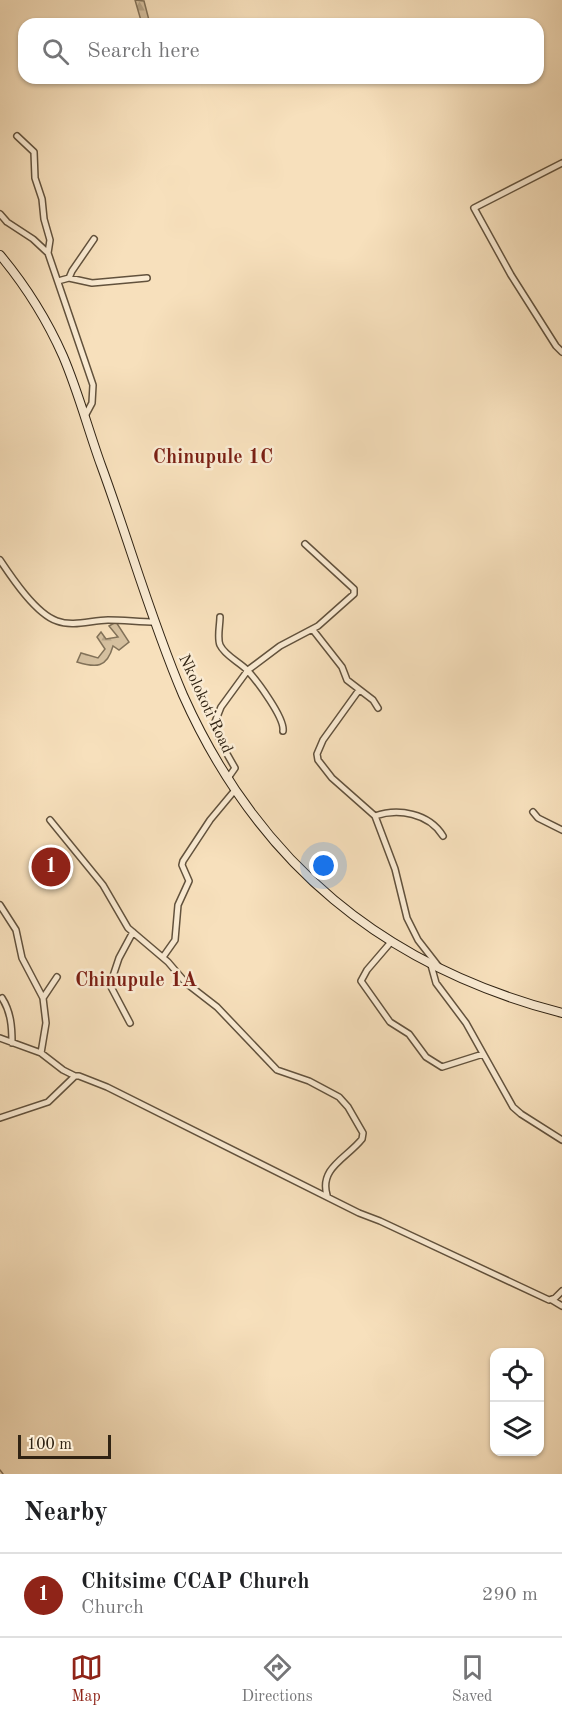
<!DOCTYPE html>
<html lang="en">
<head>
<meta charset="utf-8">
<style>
	:root { --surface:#fff; --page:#f2f2f2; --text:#202124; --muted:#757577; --line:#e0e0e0; --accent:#8f2418 }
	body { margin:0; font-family:"Old Standard TT",serif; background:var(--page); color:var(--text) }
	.controls { position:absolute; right:18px; bottom:18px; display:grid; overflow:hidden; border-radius:12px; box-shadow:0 2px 4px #0004 }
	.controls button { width:54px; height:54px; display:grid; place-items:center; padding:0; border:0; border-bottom:2px solid var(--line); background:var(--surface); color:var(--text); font:30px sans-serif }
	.scale { position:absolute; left:18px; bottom:15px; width:93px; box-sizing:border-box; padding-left:6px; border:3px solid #302313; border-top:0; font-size:16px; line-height:21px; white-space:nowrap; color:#302313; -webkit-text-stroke:4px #faebd3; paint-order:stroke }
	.you { position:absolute; left:324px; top:866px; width:21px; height:21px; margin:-15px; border:4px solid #fff; border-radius:50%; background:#1a73e8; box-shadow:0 0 0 9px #1a73e833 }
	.badge { display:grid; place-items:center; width:39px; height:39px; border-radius:50%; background:var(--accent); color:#fff; font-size:20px; font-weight:700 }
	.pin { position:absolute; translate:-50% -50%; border:3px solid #fff; box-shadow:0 2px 6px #0006 }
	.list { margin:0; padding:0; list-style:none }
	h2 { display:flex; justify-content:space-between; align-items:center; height:78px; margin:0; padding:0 24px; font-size:26px }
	h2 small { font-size:20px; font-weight:400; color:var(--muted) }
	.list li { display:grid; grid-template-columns:39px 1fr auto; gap:18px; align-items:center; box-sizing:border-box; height:84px; padding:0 24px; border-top:2px solid var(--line) }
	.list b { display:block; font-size:22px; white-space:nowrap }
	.list p { margin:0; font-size:20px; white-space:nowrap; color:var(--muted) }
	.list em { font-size:20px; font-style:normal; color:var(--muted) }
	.icon { flex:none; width:33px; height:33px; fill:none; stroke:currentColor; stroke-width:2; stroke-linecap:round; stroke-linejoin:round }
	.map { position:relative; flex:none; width:562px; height:1474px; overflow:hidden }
	.search { position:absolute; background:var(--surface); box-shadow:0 2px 4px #0004; left:18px; right:18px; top:18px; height:66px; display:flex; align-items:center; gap:15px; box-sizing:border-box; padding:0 21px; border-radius:18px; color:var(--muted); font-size:22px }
	.sheet { height:162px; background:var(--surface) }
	nav { display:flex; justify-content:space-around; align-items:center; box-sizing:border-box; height:84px; border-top:2px solid var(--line); background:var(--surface); font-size:16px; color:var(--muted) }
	nav a { display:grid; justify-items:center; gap:3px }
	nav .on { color:var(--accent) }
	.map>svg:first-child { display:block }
	.forest { fill:url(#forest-firs); stroke:#827259; stroke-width:1.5 }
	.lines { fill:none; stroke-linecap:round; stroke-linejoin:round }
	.stream { stroke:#7f6e56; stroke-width:1.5 }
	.street-casing { stroke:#62523d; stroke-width:8 }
	.secondary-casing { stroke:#302313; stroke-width:10 }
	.street { stroke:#faebd3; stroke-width:5 }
	.secondary { stroke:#faebd3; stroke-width:8 }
	.labels { text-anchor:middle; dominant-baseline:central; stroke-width:5; stroke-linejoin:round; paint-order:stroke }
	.street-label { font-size:16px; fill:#302313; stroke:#faebd3 }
	.quarter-label { font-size:20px; font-weight:bold; fill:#7a1f14; stroke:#faebd3 }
</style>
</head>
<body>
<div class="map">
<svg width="562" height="1474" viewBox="0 0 562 1474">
	<defs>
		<pattern id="forest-firs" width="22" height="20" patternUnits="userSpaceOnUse" patternTransform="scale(1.5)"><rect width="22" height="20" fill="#d5c09f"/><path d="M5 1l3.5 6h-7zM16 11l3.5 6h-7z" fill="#b7a588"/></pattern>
	</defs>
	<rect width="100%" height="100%" fill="#f7e0bc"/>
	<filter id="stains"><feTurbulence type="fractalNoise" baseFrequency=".00333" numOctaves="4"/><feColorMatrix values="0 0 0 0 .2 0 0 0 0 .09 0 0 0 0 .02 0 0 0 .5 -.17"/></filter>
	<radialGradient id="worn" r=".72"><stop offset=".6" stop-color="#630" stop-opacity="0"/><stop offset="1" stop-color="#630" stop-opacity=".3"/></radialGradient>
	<path class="forest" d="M135,0L144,1L150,24H142Z
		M116,622L129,642L119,650L113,646C107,668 96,668 77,662L81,653L98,658L105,649L97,637L101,632L106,639L118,637L109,626Z"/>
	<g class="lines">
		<path class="stream" d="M0,1470L3,1474"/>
		<defs>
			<path id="street" d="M17,136L34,152L35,178L42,199L44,219L50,240L48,253
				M562,163L474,208L511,275L556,346L562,352
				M0,214L7,222L33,239L48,253L93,385L92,403L85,416
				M69,278L72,271L94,239
				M58,281L69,278L92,283L147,278
				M0,560C12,578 36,614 57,621C73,627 92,620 108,620C124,620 140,622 155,622
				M220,617C220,625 217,638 220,645C225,656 240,662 248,671C257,681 285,718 283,731
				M313,630L342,667L347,680L373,700L378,708
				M359,690L323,740L317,754L318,760L332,778L375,816L395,869L407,918L418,940L439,967
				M228,778L235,768L223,747L216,730L215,722L221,707L248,670L280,646L318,626L354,594V589L305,544
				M533,812L538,818L562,830
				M375,816C398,808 429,813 443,836
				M50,820L103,885L128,928L168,962L186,983L217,1007L277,1070L309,1081L339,1097L348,1107L363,1133L362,1139C347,1158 319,1168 327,1195
				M0,905L16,930L22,958L43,998L46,1023L41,1053
				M391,942L367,970L361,981L390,1022L409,1034L426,1057L442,1067L483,1054
				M163,957L175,940L178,905L189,881L182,865L183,861L210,820L235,790
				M431,965L436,983L466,1023L513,1107L521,1114L562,1140
				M2,998C11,1012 12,1027 12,1043
				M43,998L57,977
				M130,1023L110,985L119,958L133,932
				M0,1038L41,1053L63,1070L75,1076
				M0,1118L48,1102L75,1076H79L107,1087L359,1213L380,1221L549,1300L555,1298L562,1291
				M552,1300L562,1306"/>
			<path id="secondary" d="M0,255C25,285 47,320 63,356C78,391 88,429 101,465C129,541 151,620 183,695C258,863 384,967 562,1013"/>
		</defs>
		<use href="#street" class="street-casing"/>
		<use href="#secondary" class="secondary-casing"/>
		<use href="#street" class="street"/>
		<use href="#secondary" class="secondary"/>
	</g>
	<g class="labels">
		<g class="street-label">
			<text transform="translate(205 704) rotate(65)">Nkolokoti Road</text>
		</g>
		<g class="quarter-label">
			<text x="213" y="458">Chinupule 1C</text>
			<text x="136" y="981">Chinupule 1A</text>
		</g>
	</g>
	<rect width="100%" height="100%" filter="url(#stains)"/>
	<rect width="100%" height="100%" fill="url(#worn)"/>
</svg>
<div class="controls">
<button><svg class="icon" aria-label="locate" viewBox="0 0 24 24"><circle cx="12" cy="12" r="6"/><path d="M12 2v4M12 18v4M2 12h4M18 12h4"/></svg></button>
<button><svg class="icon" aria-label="layers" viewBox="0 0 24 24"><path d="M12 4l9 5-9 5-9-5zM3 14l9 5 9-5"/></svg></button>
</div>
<div class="scale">100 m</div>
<div class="you"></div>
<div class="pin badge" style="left:51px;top:867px">1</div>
<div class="search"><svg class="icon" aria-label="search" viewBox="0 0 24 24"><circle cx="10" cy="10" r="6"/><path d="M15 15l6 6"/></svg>Search here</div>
</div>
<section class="sheet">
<h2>Nearby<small></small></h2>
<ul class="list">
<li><span class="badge">1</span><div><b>Chitsime CCAP Church</b><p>Church</p></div><em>290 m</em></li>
</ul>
</section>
<nav>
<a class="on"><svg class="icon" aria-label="map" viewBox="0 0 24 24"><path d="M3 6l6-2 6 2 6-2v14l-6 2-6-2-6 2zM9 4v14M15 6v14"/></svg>Map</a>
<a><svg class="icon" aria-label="directions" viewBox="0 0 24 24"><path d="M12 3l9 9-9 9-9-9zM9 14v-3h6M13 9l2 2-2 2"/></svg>Directions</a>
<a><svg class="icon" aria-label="saved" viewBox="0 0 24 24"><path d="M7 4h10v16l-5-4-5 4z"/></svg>Saved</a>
</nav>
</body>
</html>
